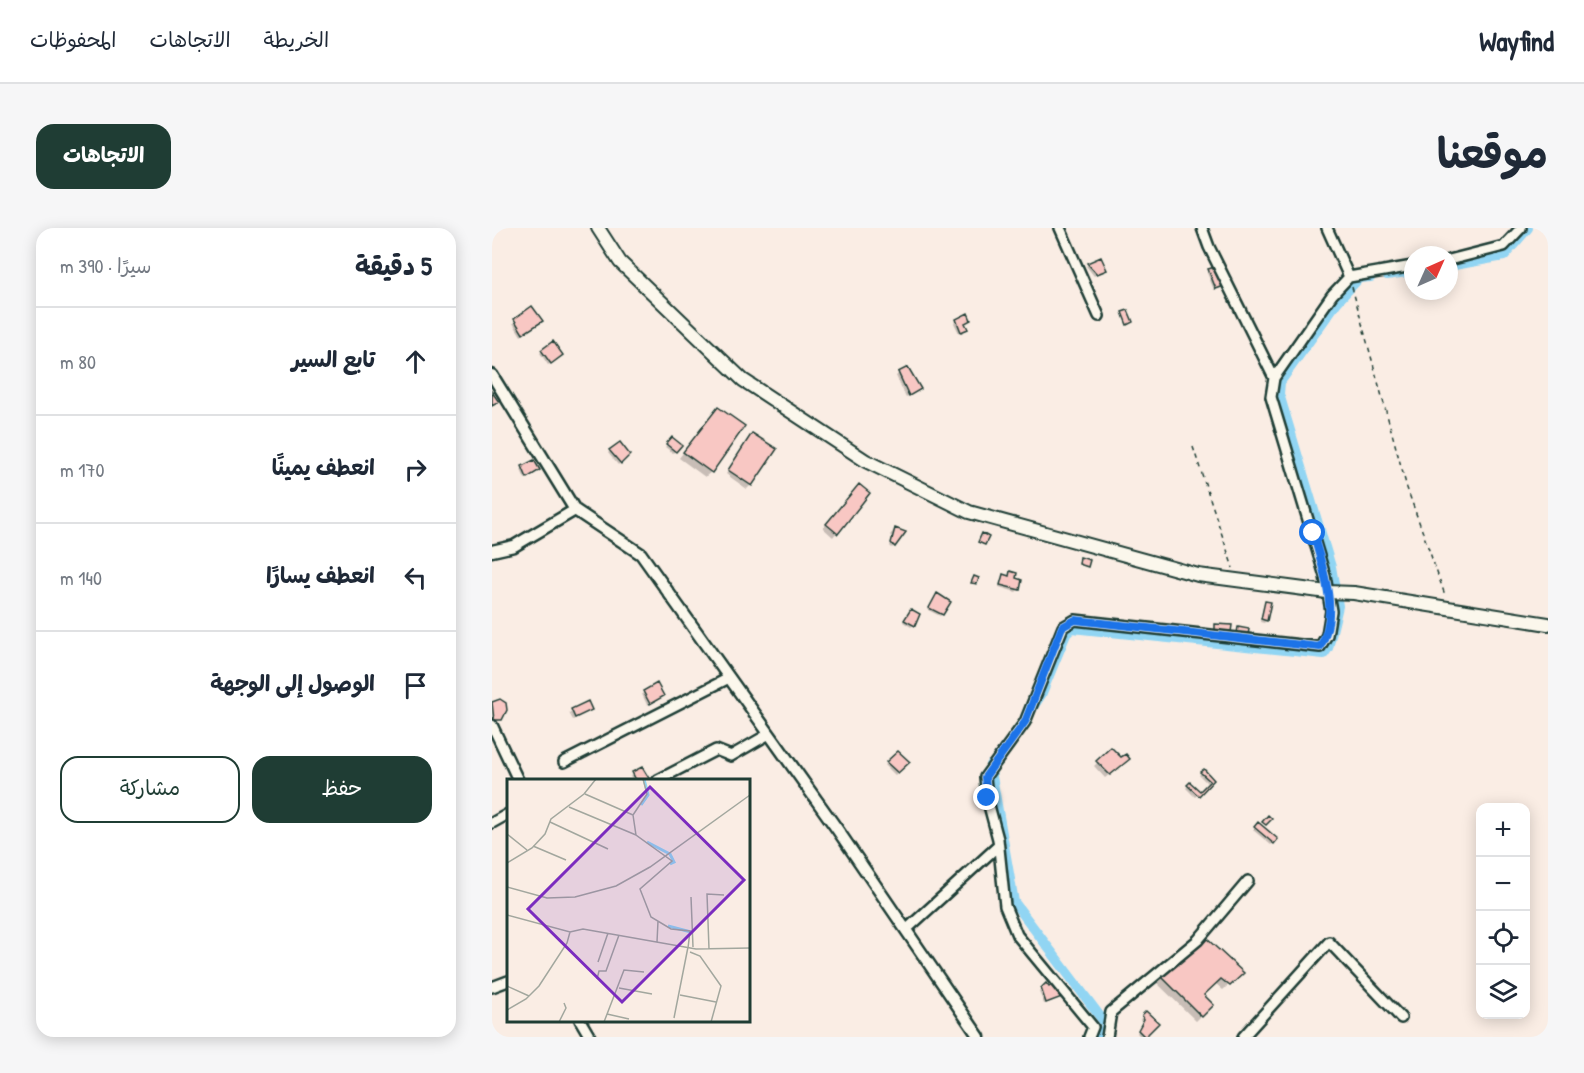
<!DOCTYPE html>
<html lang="ar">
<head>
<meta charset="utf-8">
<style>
	:root { --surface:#fff; --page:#f6f6f7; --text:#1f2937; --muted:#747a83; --line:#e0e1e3; --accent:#1f3d34 }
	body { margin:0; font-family:"Patrick Hand","Playpen Sans Arabic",sans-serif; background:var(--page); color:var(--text); direction:rtl }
	.controls { position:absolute; right:18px; bottom:18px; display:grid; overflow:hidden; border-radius:12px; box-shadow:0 3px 15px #0003 }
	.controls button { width:54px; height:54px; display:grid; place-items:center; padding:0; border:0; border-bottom:2px solid var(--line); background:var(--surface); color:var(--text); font:30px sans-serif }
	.compass { position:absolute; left:912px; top:18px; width:54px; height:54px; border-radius:50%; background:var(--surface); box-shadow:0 3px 15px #0003; rotate:45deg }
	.stop { position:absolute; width:18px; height:18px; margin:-14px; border:4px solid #1a73e8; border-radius:50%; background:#fff }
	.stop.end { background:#1a73e8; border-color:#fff; box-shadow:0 2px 6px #0008 }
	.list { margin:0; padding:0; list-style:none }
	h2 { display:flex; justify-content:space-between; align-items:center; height:78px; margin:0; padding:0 24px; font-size:26px }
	h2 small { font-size:20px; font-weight:400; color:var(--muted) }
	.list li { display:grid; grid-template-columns:39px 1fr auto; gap:18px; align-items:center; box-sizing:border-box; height:108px; padding:0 24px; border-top:2px solid var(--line) }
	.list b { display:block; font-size:22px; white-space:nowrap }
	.list em { font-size:20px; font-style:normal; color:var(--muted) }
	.actions { display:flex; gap:12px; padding:18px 24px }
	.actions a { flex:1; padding:14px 0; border:2px solid var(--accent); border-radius:18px; text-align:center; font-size:21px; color:var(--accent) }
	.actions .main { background:var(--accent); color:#fff }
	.icon { flex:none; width:33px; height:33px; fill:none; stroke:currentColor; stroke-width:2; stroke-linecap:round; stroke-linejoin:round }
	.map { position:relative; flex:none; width:1056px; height:809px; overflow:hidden; direction:ltr; border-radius:18px }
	header { display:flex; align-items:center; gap:36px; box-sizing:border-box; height:84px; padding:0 30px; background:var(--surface); border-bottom:2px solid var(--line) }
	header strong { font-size:28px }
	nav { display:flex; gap:33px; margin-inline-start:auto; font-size:21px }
	.intro { display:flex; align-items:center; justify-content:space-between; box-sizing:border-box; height:144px; padding:0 36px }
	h1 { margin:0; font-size:42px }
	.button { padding:15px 27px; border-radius:18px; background:var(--accent); color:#fff; font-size:21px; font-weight:700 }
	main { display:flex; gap:36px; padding:0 36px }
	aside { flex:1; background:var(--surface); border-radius:18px; box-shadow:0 3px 15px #0003 }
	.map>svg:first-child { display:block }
	.shadow { fill:#0003 }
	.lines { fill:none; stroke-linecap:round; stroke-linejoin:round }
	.canal { stroke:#91d5f3; stroke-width:10 }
	.building { fill:#f8c7c3; stroke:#1f3d34; stroke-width:1.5 }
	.minor-casing { stroke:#1f3d34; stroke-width:14 }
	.tertiary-casing { stroke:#1f3d34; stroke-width:15 }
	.secondary-casing { stroke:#1f3d34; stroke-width:16 }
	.path { stroke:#1f3d34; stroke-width:1.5; stroke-dasharray:4.5 4.5; stroke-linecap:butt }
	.minor { stroke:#fbf7ec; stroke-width:9 }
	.tertiary { stroke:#fbf7ec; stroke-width:10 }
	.secondary { stroke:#fbf7ec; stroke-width:12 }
	.route { stroke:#1a73e8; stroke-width:8 }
	.inset-river { fill:none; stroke:#91d5f3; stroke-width:3 }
	.inset-road { fill:none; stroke:#a2a79e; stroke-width:1.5 }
	.view { fill:#7b2cbf; fill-opacity:0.15; stroke:#7b2cbf; stroke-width:3 }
	.inset-edge { fill:none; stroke:#1f3d34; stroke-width:3 }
</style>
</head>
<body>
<header>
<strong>Wayfind</strong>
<nav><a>الخريطة</a><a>الاتجاهات</a><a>المحفوظات</a></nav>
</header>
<div class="intro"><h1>موقعنا</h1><a class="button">الاتجاهات</a></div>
<main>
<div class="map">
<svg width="1056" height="809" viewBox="0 0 1056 809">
	<rect width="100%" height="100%" fill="#faede4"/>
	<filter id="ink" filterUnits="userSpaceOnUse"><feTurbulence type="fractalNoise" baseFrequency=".0167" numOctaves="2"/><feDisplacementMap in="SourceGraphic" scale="12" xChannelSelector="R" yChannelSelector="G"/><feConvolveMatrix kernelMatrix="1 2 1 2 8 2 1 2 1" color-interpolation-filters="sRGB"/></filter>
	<g filter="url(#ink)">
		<path class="shadow" d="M608,30L613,41L602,48L594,38Z
			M717,43L730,58L728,60L722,62L715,45Z
			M40,80L47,95L29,108L21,95Z
			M465,92L471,95L474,101L467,105L462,95Z
			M50,123L67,130L56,137L48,125Z
			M407,145L425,163L414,169L404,148Z
			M221,186L219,244L213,249L187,230Z
			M180,211L188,218L181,225L173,219Z
			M257,211L259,257L255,261L234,246Z
			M118,223L136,227L126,237L116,225Z
			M31,240L44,244L33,251L29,242Z
			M363,262L376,265L341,309L331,300Z
			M403,301L402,318L400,320L398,318L401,311L398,307Z
			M519,345L527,361L524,364L507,359L509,350L516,349Z
			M445,367L450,386L448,388L436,382Z
			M773,374L774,393L772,395L768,394Z
			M417,385L421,397L419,399L411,394Z
			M152,464L168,470L155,477L150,466Z
			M8,473L7,492L0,494V476Z
			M95,475L98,482L81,492L77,485Z
			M619,521L633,534L613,550L602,538Z
			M406,525L416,534L403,547L393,537Z
			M150,541L157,552H141L138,548Z
			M712,543L720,552L716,556L707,547Z
			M698,556L708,565L710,563L703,569L694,560Z
			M766,596L784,611L779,617L761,602Z
			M713,711L749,745L731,762L723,755L710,767L720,777L704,793L665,755Z
			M554,757L568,769L552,776L547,764Z
			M654,785L665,795L649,809L645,805L650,795L648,791Z"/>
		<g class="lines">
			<path class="canal" d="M957,38L1012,28L1036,0
				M895,47L921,43
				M541,479L549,467L574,406L580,400L832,426L836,420L846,378L839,339L787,166L788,154L845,74L867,50L879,49
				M498,537L522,674L616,799L602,809"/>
		</g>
		<path class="building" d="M609,29L615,42L605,46L595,35Z
			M723,39L732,58L724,61L716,41Z
			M40,78L51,93L31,106L22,91Z
			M636,82L641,94L635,97L630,84Z
			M476,85L479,92L473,95L476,101L469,104L464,91Z
			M61,113L71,127L59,136L49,122Z
			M416,139L429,161L417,168L406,144Z
			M0,164L7,174L0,178Z
			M226,179L253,198L220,245L191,224Z
			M260,205L285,221L260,258L236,242Z
			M180,209L190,217L184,224L174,216Z
			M128,214L138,227L129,236L117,222Z
			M42,232L48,242L35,250L30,238Z
			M367,256L378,265L346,306L334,296Z
			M403,300L414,304L403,319L399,315Z
			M490,305L497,309L493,317L486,314Z
			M588,329L598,332L596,339L587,336Z
			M518,343L525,345L524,350L530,352L528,362L508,357L511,346L517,348Z
			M482,348L487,350L485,356L479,355Z
			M445,365L459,374L451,387L437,380Z
			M773,373L779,374L775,393L769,391Z
			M419,381L428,386L423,398L412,392Z
			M723,396L740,397L739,404L723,402Z
			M746,399L757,401L756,407L745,405Z
			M165,455L172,468L158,476L151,463Z
			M8,471L14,475L15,482L10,492H2L0,474Z
			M96,473L100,482L83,490L79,481Z
			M619,519L629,529L634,526L638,531L618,547L604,533Z
			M406,523L418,534L406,545L394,534Z
			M150,539L158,552H144L140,544Z
			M712,541L722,552L707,568L695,557L698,554L708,563L718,553L708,544Z
			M776,587L780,591L774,597L770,594Z
			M766,594L786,611L782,616L762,599Z
			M713,709L752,745L738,758L729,751L712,767L722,777L710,789L669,748Z
			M554,755L557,759L561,756L570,769L554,775L549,760Z
			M654,783L667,795L653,809L646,802L652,791L650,787Z"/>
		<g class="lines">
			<defs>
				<path id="minor" d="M568,0L607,88
					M710,0L717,19L782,150
					M835,0L857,49
					M957,32L1012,18L1029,0
					M0,497L26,552
					M72,534L237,450
					M166,552L224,522L239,528L277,506
					M0,595L16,586
					M414,702L506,618
					M0,759L16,753
					M88,792L98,809
					M597,809L601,799L525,707L513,678L506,611L495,570L493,549L533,494L571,399L583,392L828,419L835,407L839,383L833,348L779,169L782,150L840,67L857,49L921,38
					M615,809L619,784L706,712L756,653
					M751,809L837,714L909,790"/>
				<path id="tertiary" d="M0,147L83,282L149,326L345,601L487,809
					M0,323L22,318L83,282"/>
				<path id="secondary" d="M106,0L128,34L251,152L374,233L477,284L706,347L835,364L862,365L1056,396"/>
			</defs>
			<use href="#minor" class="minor-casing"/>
			<use href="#tertiary" class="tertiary-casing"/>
			<use href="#secondary" class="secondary-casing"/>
			<path class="path" d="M860,59L915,260L953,367
				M701,219L741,340"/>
			<use href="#minor" class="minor"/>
			<use href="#tertiary" class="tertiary"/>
			<use href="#secondary" class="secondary"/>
		</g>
	</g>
	<g class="lines" filter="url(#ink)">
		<path class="route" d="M495,570L493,549L533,494L570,399L583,392L828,419C848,384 831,342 821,305"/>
	</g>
	<g transform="translate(15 551)">
		<rect width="243" height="243" fill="#faede4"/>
		<path class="inset-river" d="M134,26L141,16L137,0M140,63L163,75L167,83L163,85M161,147L184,153"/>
		<path class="inset-road" d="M136,0L140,15L126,36L129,56L165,82L133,110L144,138L164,150L183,152L181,169M78,15L126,36M62,28L129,56M43,43L101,70M0,55L20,71M26,67L59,81M0,84L25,69L38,55L44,40L77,15L89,0M0,108L40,119L68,118L109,107L143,88L243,16M184,118L186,168M0,136L63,153L76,150L189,170L243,169M150,163L151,142M202,170L200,115L217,116M183,173L193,177L214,207L204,243M91,183L101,154M90,200L92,192H99L112,156M0,207L22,217M112,209L145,215M173,216L209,223M0,231L19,220L32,207L60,164L63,153M100,235L122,240M167,239L181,168M52,243L59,229L57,224M97,243L117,191L137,193"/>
		<path class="view" d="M143,8L237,101L115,223L21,130Z"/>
		<rect width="243" height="243" class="inset-edge"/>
	</g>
</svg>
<div class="controls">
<button>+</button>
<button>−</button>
<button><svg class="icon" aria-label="locate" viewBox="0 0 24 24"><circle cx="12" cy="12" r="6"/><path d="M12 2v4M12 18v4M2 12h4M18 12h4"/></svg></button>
<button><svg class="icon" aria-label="layers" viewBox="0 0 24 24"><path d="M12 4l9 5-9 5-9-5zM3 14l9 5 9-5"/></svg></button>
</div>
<svg class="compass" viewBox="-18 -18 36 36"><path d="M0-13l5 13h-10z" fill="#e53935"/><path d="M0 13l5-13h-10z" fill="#747a83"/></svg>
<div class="stop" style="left:821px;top:305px"></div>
<div class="stop end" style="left:495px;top:570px"></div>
</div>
<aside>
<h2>5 دقيقة<small>سيرًا · 390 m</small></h2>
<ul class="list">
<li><svg class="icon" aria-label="ahead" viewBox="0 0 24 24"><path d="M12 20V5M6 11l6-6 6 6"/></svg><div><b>تابع السير</b></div><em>80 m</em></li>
<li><svg class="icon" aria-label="right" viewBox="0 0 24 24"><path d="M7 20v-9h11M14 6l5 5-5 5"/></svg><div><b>انعطف يمينًا</b></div><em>170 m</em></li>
<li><svg class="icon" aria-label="left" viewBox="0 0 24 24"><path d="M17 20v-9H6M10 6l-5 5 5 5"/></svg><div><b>انعطف يسارًا</b></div><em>140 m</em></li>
<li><svg class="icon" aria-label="arrive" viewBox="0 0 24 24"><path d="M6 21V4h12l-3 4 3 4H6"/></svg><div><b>الوصول إلى الوجهة</b></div></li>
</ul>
<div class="actions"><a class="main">حفظ</a><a>مشاركة</a></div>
</aside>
</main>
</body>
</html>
